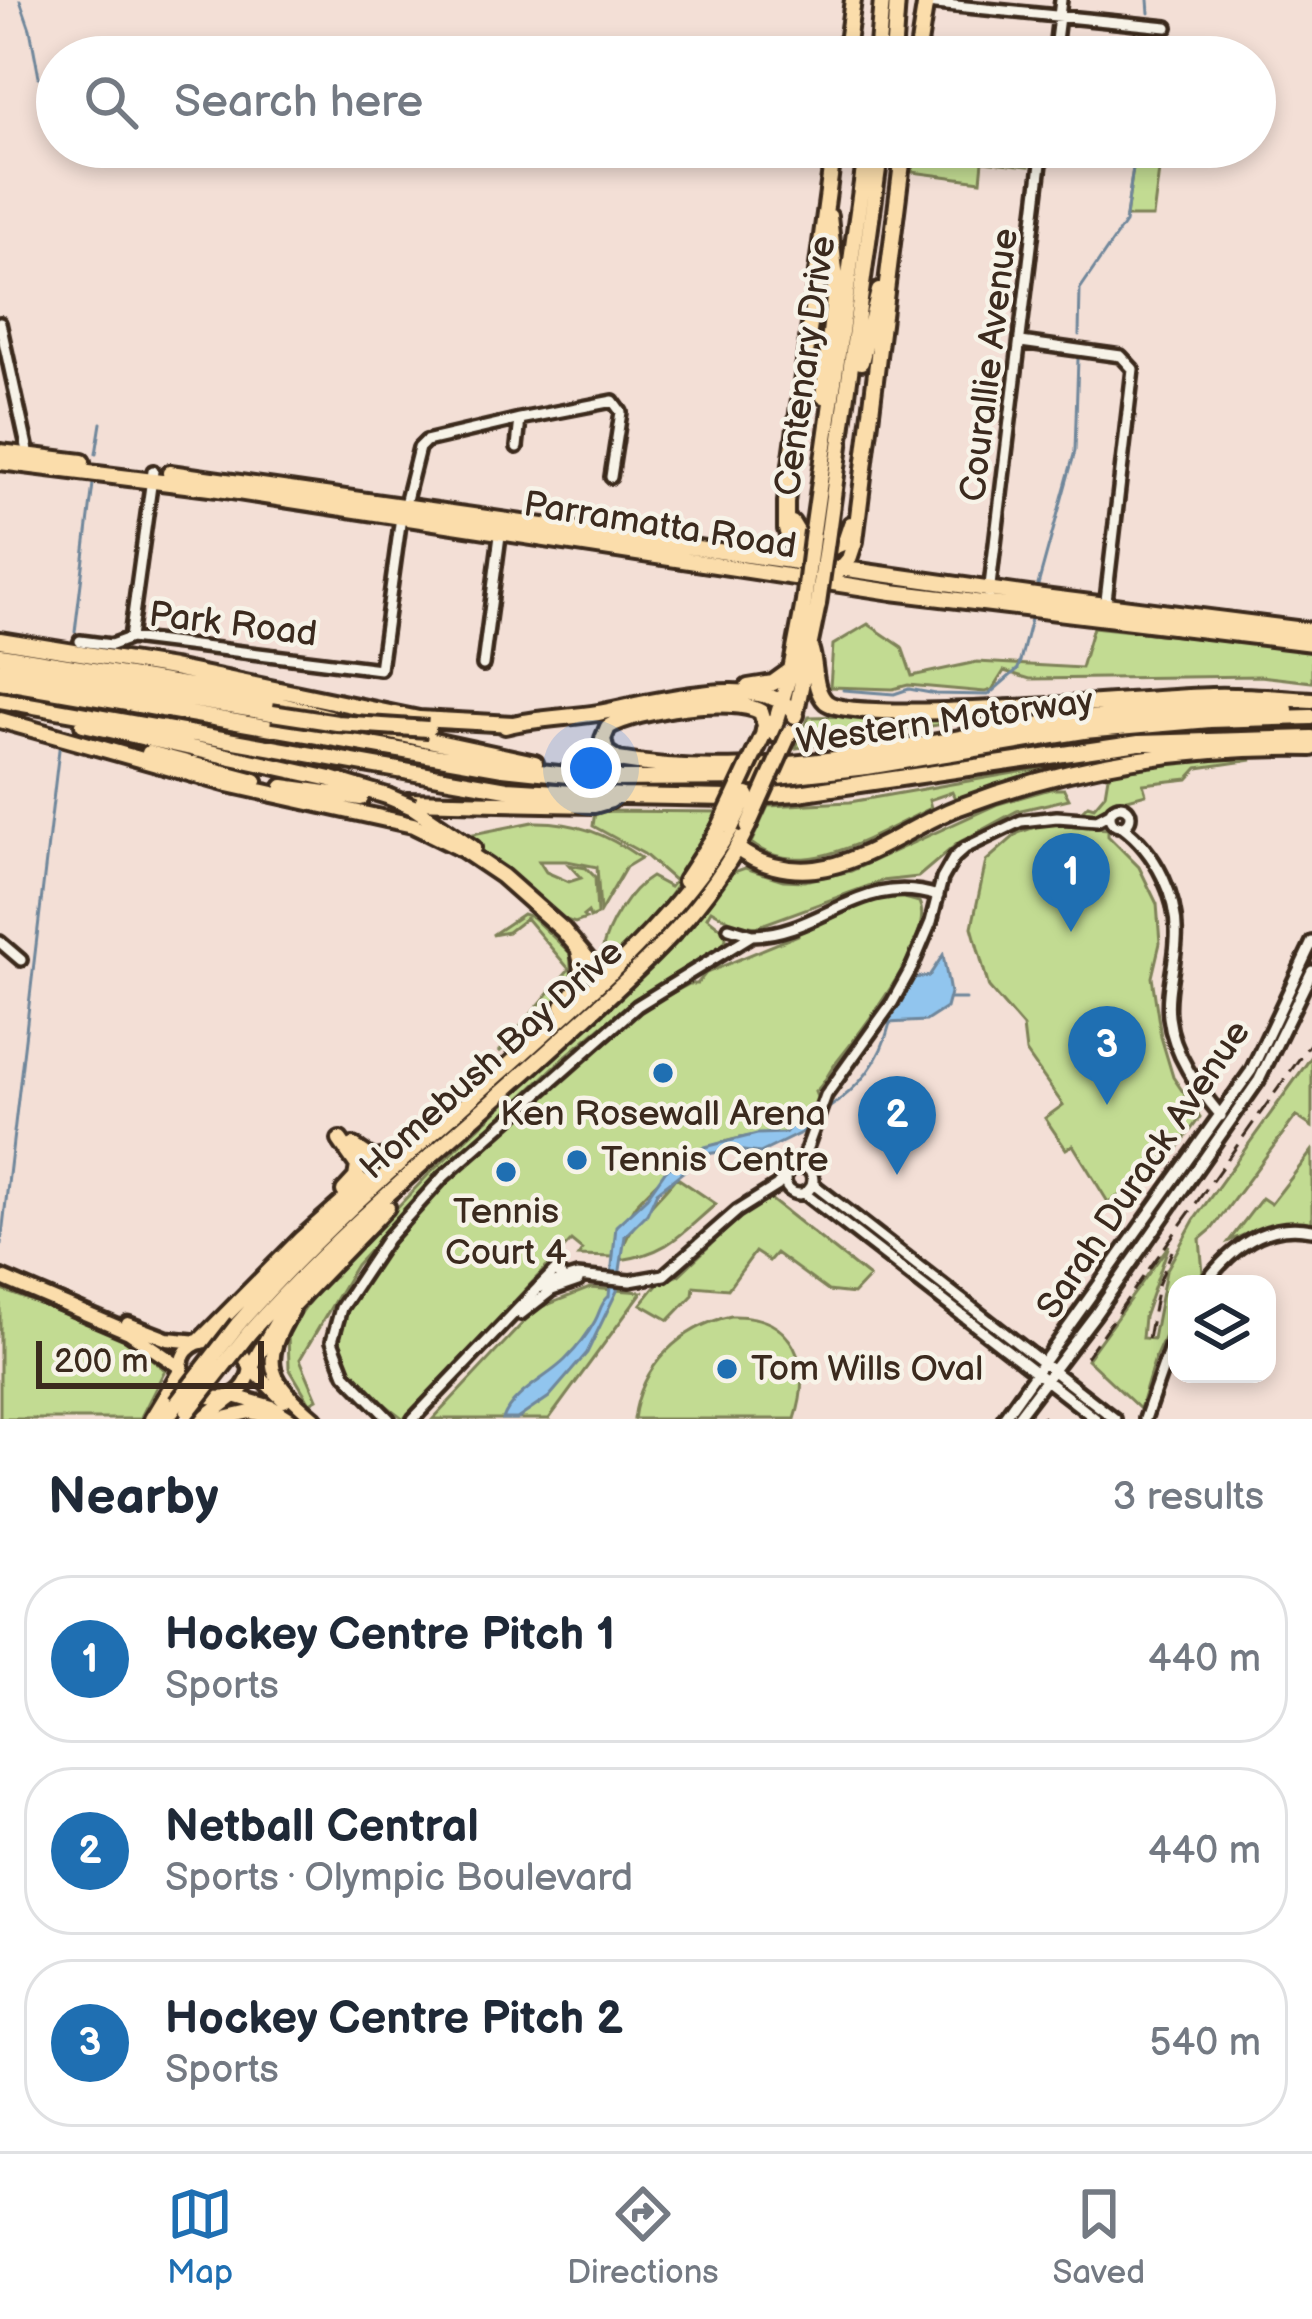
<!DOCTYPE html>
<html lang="en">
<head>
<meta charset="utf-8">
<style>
	:root { --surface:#fff; --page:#f2f2f3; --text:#1f2937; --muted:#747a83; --line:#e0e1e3; --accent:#1f6fb2 }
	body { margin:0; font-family:"Balsamiq Sans",sans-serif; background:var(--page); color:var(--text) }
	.controls { position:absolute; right:36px; bottom:36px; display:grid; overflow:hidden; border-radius:24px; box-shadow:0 6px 18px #0003 }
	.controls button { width:108px; height:108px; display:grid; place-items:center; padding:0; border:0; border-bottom:3px solid var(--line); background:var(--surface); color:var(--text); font:60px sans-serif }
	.scale { position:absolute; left:36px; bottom:30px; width:228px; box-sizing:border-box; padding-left:12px; border:6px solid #3b2a1e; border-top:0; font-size:33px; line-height:42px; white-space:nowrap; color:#3b2a1e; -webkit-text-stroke:9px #f7f3e8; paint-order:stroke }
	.you { position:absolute; left:591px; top:768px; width:42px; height:42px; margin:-30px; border:9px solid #fff; border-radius:50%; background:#1a73e8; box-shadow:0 0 0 18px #1a73e833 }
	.badge { display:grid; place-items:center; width:78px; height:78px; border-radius:50%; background:var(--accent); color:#fff; font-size:39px; font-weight:700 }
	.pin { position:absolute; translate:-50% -99px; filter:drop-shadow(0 3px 6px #0008) }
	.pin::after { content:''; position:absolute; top:63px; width:42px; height:36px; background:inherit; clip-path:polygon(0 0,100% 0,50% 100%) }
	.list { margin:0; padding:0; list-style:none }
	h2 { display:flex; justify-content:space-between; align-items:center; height:156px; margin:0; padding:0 48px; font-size:51px }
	h2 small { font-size:39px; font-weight:400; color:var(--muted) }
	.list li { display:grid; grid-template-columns:78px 1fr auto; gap:36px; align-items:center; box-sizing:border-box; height:168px; margin:0 24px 24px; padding:0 24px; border:3px solid var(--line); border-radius:48px }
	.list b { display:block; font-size:45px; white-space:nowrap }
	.list p { margin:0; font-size:39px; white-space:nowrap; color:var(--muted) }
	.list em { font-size:39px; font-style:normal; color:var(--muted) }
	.icon { flex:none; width:66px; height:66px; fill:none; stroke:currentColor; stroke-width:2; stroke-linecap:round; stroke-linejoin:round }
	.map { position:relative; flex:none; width:1312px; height:1419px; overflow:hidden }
	.search { position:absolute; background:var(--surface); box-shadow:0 6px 18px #0003; left:36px; right:36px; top:36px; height:132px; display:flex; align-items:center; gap:30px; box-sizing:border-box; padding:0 42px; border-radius:66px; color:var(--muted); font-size:45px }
	.sheet { height:732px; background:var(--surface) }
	nav { display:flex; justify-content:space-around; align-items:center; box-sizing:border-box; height:168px; border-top:3px solid var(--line); background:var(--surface); font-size:33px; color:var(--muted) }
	nav a { display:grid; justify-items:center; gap:6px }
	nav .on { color:var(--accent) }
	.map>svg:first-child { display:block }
	.green { fill:#c2db92; stroke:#7e8258; stroke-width:3 }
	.water { fill:#91c5ee; stroke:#6f879b; stroke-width:3 }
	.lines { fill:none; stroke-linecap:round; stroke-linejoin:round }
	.stream { stroke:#6f879b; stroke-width:3 }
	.minor-casing { stroke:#3b2a1e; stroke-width:18 }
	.major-casing { stroke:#3b2a1e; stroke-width:21 }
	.highway-casing { stroke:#3b2a1e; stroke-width:22 }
	.minor { stroke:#f7f3e8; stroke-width:9 }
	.major { stroke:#fbddab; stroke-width:12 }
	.highway { stroke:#fbddab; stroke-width:14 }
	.rail { stroke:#3b2a1e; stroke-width:3; stroke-dasharray:18 9; stroke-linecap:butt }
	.highway-bridge-casing { stroke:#3b2a1e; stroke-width:22; stroke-linecap:butt }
	.highway-bridge { stroke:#fbddab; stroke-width:14 }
	.poi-dot { fill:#1f6fb2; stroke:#f7f3e8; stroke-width:4.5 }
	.labels { text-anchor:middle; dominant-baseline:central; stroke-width:9; stroke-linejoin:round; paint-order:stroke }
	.street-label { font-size:36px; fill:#3b2a1e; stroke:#f7f3e8 }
	.poi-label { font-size:36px; fill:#3b2a1e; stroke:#f7f3e8 }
</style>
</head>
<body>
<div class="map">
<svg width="1312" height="1419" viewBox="0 0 1312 1419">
	<rect width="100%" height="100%" fill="#f3dfd6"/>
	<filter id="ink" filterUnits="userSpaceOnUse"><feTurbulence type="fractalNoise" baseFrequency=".00833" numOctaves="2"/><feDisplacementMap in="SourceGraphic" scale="24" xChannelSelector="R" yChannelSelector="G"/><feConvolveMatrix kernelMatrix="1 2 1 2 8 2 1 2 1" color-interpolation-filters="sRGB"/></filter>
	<g filter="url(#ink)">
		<path class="green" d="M916,147L1031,151L1029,166L983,161L981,181L912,172Z
			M1136,147H1162L1153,217H1126Z
			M868,624L902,647L912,676L977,662L1081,668L1093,627L1312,650V682L1260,676L1030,679L1004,671L992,690L985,692L908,685L893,689L830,687L833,645Z
			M967,714L968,720L796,748L809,717Z
			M1231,758L1252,760L1198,768L1188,779L1143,784L1146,794L1113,803L1106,813L1085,818L1080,813L1088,805L1094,807L1105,794L1108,776L1115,772L1186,761Z
			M1064,764L956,801L952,792L929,800L931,808C883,830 803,885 751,843L768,806L850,802Z
			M1050,789H1064L1069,799L1017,811L958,843L918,877L882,881L756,927L736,924L711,910L707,917L725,931L726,939L721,948L634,1000L568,1054L444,1170L356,1265L300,1359L317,1399L310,1403L289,1368L288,1331L314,1295L427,1176L679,941L731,873L745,868L783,880L804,881L851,871L998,804Z
			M595,811L725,812C700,851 647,940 607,958L602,952C606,927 630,889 651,877L670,887L675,881L644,854L593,826Z
			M533,822C576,821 606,834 641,858L626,867L600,912L597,867L567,861H539L546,872L569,882L581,878L569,865L586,868L595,877L597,915L590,918L588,912L583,916L586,919L575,923L566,920L463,836Z
			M1046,823L1108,829V836L1139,867L1157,904L1160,943L1152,977L1161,1037L1173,1077L1200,1117L1161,1172L1108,1202L1073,1145L1066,1149L1045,1118L1063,1105L1026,1052L1023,1027L989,988L972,927L986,861L1018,833Z
			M890,894L919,902C937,937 859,1034 836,1063C828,1073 824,1085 815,1092L817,1097L812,1113L793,1122L785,1133C715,1136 682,1153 636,1204C626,1217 620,1242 614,1257L578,1256L582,1250L571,1241L404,1419C379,1399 335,1372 339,1335C345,1271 540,1084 592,1053C611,1043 624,1023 641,1011C656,1001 673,993 689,984H697L706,973L798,935V929Z
			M523,914L532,917L570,953L572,981L553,1007L499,1052L569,969L526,918L508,932L492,935Z
			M1312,1056V1127L1296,1116L1212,1229L1200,1239L1203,1273L1194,1284H1177V1309L1155,1358L1140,1409L1087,1359L1169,1245L1144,1317L1142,1338L1153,1339L1166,1271L1194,1220Z
			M1312,1151V1224C1279,1218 1259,1229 1229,1241L1262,1198L1271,1204Z
			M676,1177L716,1204C681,1234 668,1253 620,1260C624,1226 657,1202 676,1177Z
			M769,1198L869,1277L853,1294L828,1291L776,1253L769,1261L755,1252L728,1289L694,1286L693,1295L669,1320L641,1304L658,1283L679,1275L747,1210Z
			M590,1288L642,1292L549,1419H433L536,1309Z
			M0,1289L126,1337L165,1370L140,1419H0Z
			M731,1316C795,1314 813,1366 795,1419H634C641,1366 680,1327 731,1316Z"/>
		<path class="water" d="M943,955L950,993L946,1008L926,1021L886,1023L914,978L929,976Z
			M813,1113L807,1130L760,1153L735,1150L706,1154L657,1192L647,1214L625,1236L617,1291L587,1353L549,1397L517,1419H503C512,1393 547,1378 565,1360C576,1349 588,1334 595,1321C601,1310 600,1304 609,1296L616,1226L647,1197L666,1170L705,1147L757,1134L785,1133L799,1116Z"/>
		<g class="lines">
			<path class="stream" d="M20,0L30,29L39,77
				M1148,0L1149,13
				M1149,57L1150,42
				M1079,335L1080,289L1125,223L1136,147
				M96,454L101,423
				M1038,585L1075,451L1078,358
				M75,632L93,484
				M843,690L894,694L909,689L936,694L988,695L1018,669L1031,619
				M681,714L719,710
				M460,740L471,742
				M806,756L1012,721
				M710,761L743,759
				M949,999H966
				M826,1110C860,1087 880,1063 890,1023
				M0,1252L60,741"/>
			<defs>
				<path id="minor" d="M926,3L1167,27
					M1054,57L1061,0
					M0,323L30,460
					M1021,342L1121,356L1133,369L1105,609
					M517,447L520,419L613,401L621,412L611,477
					M989,594L1043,147
					M130,638L153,471
					M80,641L111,645L130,638L380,669L400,524L419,448L426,441L520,419
					M483,665L501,528
					M1110 816a10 10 0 1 1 20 0a10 10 0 1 1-20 0Z
					M1121,826C1156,851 1179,899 1176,941C1175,966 1166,991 1169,1017C1173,1054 1198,1088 1221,1116
					M729,928L752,935
					M0,942L21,960
					M785 1180a14 14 0 1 1 28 0a14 14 0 1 1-28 0Z
					M800,1167L826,1095L892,1003L912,967L931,922L942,879L954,858L965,848L1021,821L1057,817L1097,820L1110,813
					M813,1184L1115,1419
					M804,1193L1096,1419
					M1204,1284C1232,1248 1264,1221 1312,1230
					M538,1288L556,1270L565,1281
					M521,1314L552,1290L578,1281
					M389,1419L345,1374L332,1341L341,1308L387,1239L443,1177L637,1006L752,935C821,934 862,871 938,896
					M413,1419L538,1288L577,1276L630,1281L664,1275L737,1211L777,1186L787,1174
					M1003,1419L1251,1071L1312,942
					M1016,1419L1095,1315L1259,1080L1312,971
					M1145,1419L1177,1328"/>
				<path id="major" d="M0,1277L129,1332L180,1367
					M292,1311C259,1364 269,1380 315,1419
					M128,1324L167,1339L198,1342
					M251,1368L284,1401
					M186,1382C173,1357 190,1338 217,1341
					M234,1396L272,1407L291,1419
					M210,1397C233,1401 247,1391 251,1368L243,1355
					M220,1419L250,1412L279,1418"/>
				<path id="highway" d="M845,57L853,0
					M877,57L882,0
					M893,57L897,0
					M917,57L926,0
					M861,362L879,291
					M823,396L836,280L829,216
					M0,452L82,462
					M0,462L218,489L892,592L1312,643
					M170,473L1043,597L1312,631
					M792,523L804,543L831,548L845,542L851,524
					M813,531L867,147
					M828,533L881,147
					M798,562L786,529V502L834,147
					M838,572L849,559L855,541L904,147
					M0,640L173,668L419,719L513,724
					M811,650C816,666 813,690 826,702C854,726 1155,697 1211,696C1244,695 1278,698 1312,700
					M0,655L234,693L330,717
					M0,669L272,713
					M0,681L503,768L605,779L768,778L867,767L1084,731L1210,720L1312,717
					M748,687L773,683L791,670
					M0,700L507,789L623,796L729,798L798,793L1139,743L1312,738
					M795,716L818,604
					M0,720L228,784L413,825L462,849L502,876L563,930L595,968L612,972
					M83,724L331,779L387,796
					M505,726C534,718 567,718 598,713C642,705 766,669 796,715
					M387,731L535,763
					M772,734L791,670L804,602
					M763,735L765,725L761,712C733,695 636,710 608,727L603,739L606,752L618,760C755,784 895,748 1029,726C1114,713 1200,708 1286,709
					M149,753L255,781
					M283,787L361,798
					M407,801L594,805L611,800
					M413,807L473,848
					M737,848C757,865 789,872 815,869C865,863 912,825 959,807C1075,763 1188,746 1312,748
					M685,881L719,829
					M563,1006C579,990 586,974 579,951
					M340,1140L358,1166L356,1178L344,1191
					M353,1146L374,1160L398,1153
					M238,1324C323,1226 422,1143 518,1057C597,987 676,918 731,828
					M249,1333C344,1225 457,1135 563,1038C632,975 706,913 748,826
					M200,1341L301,1239L365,1182
					M251,1367L279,1319L387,1207
					M152,1419L181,1371
					M166,1419L177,1403
					M203,1419L232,1397"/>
			</defs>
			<use href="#minor" class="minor-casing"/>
			<use href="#major" class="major-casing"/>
			<use href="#highway" class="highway-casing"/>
			<use href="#minor" class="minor"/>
			<use href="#major" class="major"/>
			<use href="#highway" class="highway"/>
			<path class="rail" d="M1148,1339L1158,1285L1172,1251
				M1086,1357L1312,1041
				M1041,1419L1044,1416"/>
			<defs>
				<path id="highway-bridge" d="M804,602L813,531
					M818,604L828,533
					M272,713L337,723L428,729
					M387,796L413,807
					M748,826L790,732
					M731,828L747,795
					M719,829L763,735
					M177,1403L238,1324
					M188,1411L249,1333"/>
			</defs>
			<use href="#highway-bridge" class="highway-bridge-casing"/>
			<use href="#highway-bridge" class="highway-bridge"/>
		</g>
	</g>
	<g class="poi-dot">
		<circle cx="663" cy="1073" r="12"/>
		<circle cx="577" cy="1160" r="12"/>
		<circle cx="506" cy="1172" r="12"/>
		<circle cx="727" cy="1369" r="12"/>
	</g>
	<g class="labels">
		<g class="street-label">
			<text transform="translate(990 365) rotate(-83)">Courallie Avenue</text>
			<text transform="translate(806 366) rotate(-82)">Centenary Drive</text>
			<text transform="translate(660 526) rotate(9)">Parramatta Road</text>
			<text transform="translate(233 625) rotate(7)">Park Road</text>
			<text transform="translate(945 722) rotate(-8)">Western Motorway</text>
			<text transform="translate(492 1060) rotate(-42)">Homebush Bay Drive</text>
			<text transform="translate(1144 1170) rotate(-56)">Sarah Durack Avenue</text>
		</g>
		<g class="poi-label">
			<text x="663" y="1114">Ken Rosewall Arena</text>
			<text x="601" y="1160" text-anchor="start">Tennis Centre</text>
			<text x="506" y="1212">Tennis<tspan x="506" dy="41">Court 4</tspan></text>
			<text x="751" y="1369" text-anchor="start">Tom Wills Oval</text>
		</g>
	</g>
</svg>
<div class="controls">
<button><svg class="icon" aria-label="layers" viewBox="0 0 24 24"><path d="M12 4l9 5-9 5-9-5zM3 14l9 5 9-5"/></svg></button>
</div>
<div class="scale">200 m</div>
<div class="you"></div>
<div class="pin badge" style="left:1071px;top:932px">1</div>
<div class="pin badge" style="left:897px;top:1175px">2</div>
<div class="pin badge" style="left:1107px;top:1105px">3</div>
<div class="search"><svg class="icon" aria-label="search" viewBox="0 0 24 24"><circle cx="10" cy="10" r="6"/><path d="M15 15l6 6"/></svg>Search here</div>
</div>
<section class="sheet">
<h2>Nearby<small>3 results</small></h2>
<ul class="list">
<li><span class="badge">1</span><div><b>Hockey Centre Pitch 1</b><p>Sports</p></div><em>440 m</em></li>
<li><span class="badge">2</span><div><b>Netball Central</b><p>Sports · Olympic Boulevard</p></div><em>440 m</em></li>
<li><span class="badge">3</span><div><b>Hockey Centre Pitch 2</b><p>Sports</p></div><em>540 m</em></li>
</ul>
</section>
<nav>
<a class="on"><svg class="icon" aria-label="map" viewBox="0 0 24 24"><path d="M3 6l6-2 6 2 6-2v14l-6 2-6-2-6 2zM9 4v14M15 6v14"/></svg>Map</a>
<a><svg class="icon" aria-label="directions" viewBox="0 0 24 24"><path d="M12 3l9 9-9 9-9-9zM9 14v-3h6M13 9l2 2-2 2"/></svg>Directions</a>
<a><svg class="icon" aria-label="saved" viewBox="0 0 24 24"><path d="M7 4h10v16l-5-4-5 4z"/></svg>Saved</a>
</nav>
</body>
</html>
